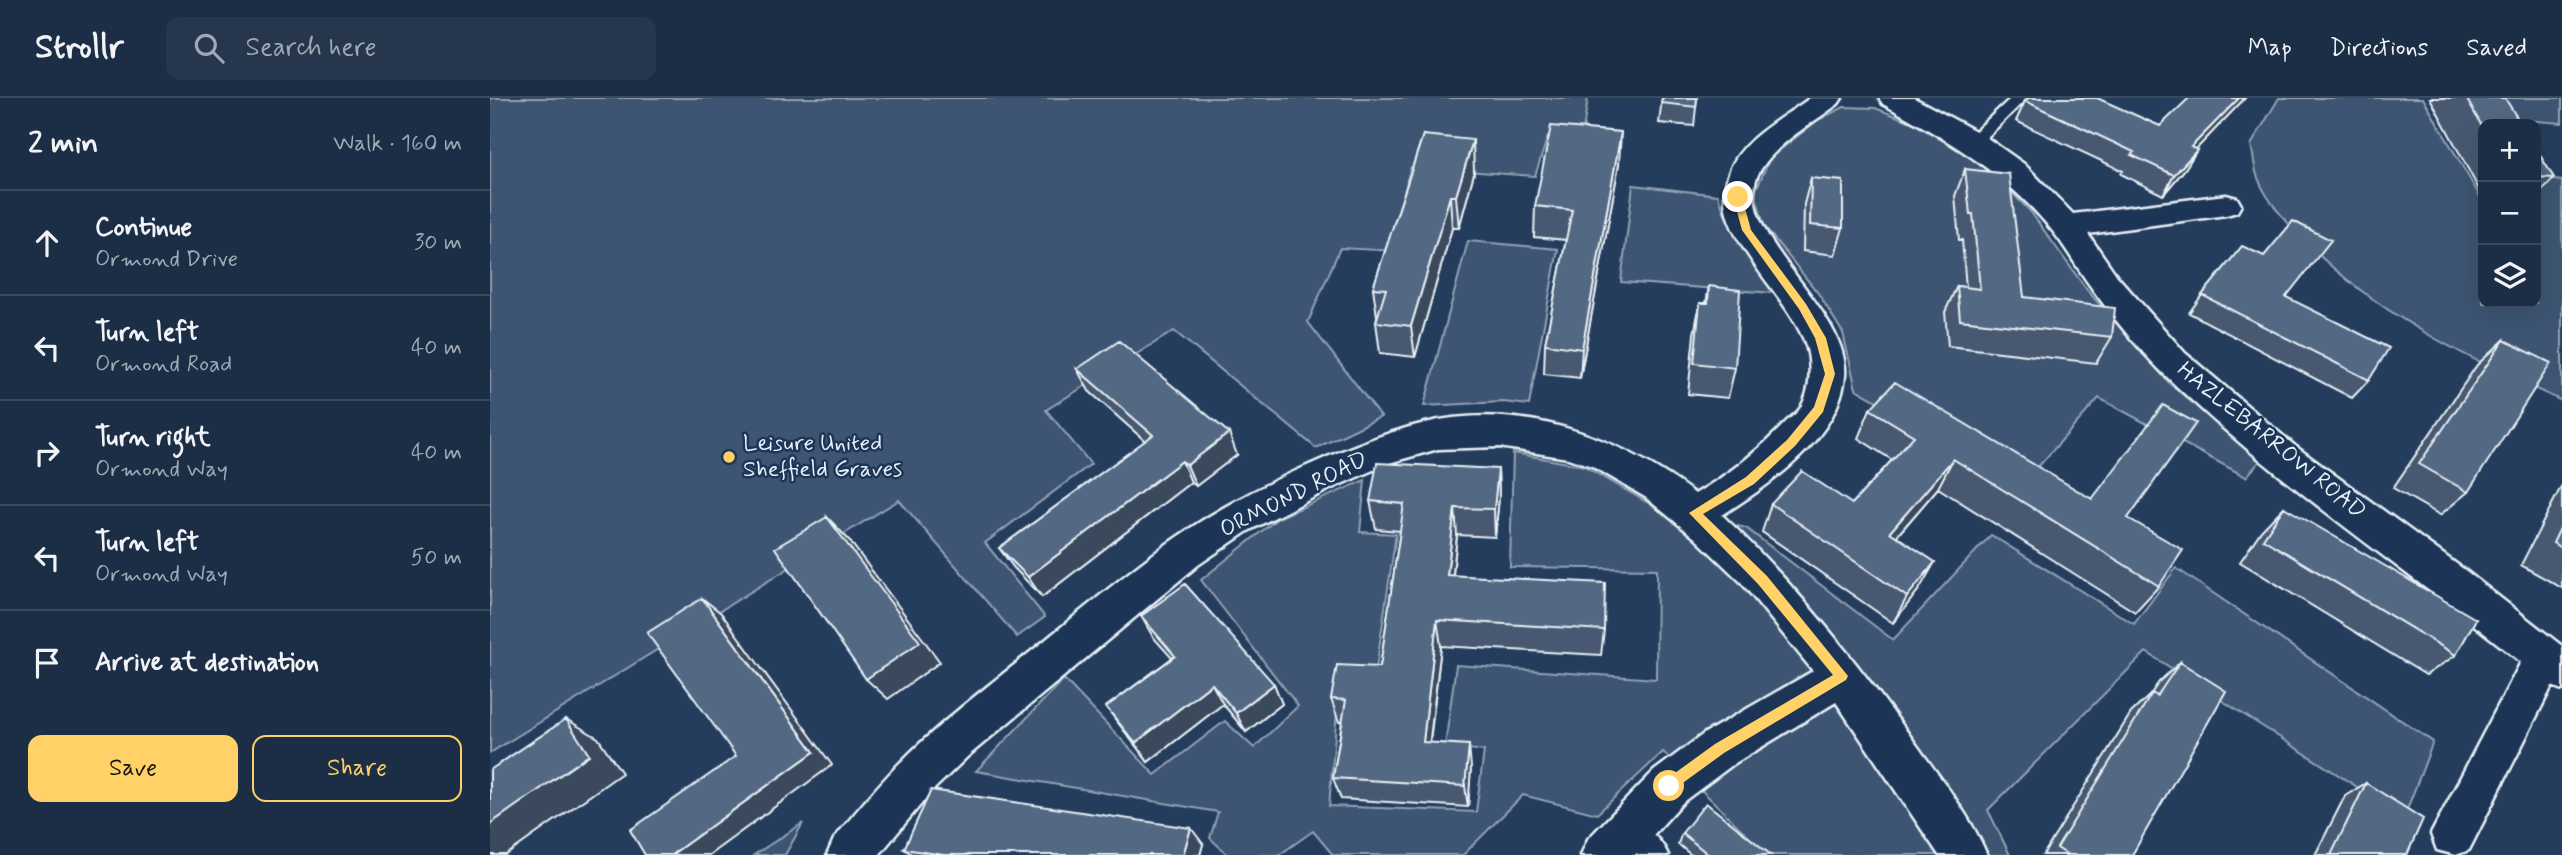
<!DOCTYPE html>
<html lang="en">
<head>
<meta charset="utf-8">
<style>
	:root { --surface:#1c2e46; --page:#25364d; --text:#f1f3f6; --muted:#a0a8b3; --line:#3a4a5f; --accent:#ffd166 }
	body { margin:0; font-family:Mynerve,sans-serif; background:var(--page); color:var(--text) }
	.controls { position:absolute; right:21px; top:21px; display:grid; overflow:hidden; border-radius:14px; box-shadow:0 7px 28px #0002 }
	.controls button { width:63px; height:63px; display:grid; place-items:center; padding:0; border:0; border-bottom:2px solid var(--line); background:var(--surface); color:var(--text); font:35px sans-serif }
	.stop { position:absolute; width:21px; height:21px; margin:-16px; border:5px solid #ffd166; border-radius:50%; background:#fff }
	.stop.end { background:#ffd166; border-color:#fff; box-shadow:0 2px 7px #0008 }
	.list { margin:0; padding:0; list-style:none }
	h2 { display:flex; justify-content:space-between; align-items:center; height:91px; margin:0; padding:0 28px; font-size:30px }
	h2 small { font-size:23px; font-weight:400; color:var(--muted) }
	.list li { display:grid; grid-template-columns:46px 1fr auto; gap:21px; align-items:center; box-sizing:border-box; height:105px; padding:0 28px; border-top:2px solid var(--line) }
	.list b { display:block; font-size:26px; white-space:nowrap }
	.list p { margin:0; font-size:23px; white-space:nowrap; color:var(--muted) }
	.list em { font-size:23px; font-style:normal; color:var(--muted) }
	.actions { display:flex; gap:14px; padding:21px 28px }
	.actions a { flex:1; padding:16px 0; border:2px solid var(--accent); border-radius:14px; text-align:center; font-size:24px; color:var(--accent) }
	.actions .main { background:var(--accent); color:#111 }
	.icon { flex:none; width:38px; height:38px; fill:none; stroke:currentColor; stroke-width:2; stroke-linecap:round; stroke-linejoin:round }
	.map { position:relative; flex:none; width:2072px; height:757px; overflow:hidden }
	header { display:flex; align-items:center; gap:42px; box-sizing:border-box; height:98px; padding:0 35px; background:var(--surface); border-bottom:2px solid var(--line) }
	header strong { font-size:33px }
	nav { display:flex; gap:38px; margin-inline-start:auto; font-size:24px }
	.search { width:490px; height:63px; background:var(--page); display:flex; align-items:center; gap:18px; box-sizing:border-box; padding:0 24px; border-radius:14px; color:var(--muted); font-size:26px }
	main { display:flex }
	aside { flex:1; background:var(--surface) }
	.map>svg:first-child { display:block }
	.green { fill:#3e5472; stroke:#93a2b5; stroke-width:2 }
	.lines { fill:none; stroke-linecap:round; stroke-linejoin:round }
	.service-casing { stroke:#e8f1f8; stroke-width:5 }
	.minor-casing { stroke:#e8f1f8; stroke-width:5 }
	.service { fill:#1d3557; fill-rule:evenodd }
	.minor { fill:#1d3557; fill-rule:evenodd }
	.wall { fill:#475970; stroke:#e8f1f8; stroke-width:2 }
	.shaded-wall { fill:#3a485b; stroke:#e8f1f8; stroke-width:2 }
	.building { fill:#536782; stroke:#e8f1f8; stroke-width:2 }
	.route { fill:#ffd166 }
	.poi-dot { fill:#ffd166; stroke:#1d3557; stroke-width:2.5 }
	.labels { text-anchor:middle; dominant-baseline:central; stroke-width:5; stroke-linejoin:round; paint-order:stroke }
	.street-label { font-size:23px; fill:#e8f1f8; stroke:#1d3557 }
	.poi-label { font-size:23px; fill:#e8f1f8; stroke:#1d3557; text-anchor:start }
</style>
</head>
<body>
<header>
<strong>Strollr</strong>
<div class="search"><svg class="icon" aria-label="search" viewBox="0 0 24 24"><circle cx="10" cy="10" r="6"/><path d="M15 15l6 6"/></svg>Search here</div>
<nav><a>Map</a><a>Directions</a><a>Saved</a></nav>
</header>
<main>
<aside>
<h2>2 min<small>Walk · 160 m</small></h2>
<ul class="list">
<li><svg class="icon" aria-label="ahead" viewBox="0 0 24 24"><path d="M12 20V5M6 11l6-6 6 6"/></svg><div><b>Continue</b><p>Ormond Drive</p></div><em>30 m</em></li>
<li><svg class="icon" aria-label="left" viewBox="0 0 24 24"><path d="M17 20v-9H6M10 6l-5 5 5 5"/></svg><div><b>Turn left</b><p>Ormond Road</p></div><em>40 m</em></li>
<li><svg class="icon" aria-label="right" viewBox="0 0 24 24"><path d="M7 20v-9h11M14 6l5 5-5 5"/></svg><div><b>Turn right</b><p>Ormond Way</p></div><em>40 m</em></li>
<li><svg class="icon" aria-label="left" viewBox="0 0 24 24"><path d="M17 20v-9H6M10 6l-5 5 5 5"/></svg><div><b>Turn left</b><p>Ormond Way</p></div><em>50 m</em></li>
<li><svg class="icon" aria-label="arrive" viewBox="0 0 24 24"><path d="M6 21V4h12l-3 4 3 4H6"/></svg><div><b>Arrive at destination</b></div></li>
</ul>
<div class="actions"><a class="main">Save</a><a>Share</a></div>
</aside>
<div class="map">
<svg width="2072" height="757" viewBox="0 0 2072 757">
	<rect width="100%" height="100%" fill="#253d5d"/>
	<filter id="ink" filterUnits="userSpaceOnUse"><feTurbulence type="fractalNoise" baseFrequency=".0143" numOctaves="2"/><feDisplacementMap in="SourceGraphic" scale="14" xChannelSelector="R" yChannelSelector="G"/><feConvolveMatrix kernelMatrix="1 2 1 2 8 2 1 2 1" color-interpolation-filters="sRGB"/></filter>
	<g filter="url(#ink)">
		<path class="green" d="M0,0H1098L1092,39L1058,38L1045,78L921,69L917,81L908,153L850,150L818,224L891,319L826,350L684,233L556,312L601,366L495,445L555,519L527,539L409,402L0,655Z
			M1789,0H1933L1993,104V205H2046V80L2072,83V303C1976,259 1881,215 1807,135C1791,117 1773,98 1766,74C1764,65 1763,56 1761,47Z
			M1994,0H2072V25L2006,20Z
			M1354,9L1385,10L1437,30L1492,65L1540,113L1597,192L1681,287L1772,361L1756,379L1609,300L1533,386L1366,291L1353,235L1328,195L1274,128L1265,94L1280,60L1328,22Z
			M1143,87L1228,97L1236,119L1285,195L1131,184Z
			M978,143L1068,151L1039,307L1013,304L934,308Z
			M1023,355L1094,368L1167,410L1256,430L1403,542L1501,437L1644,526L1686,470L1943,644L1914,719L1656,554L1498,712L1520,757H1277L1173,654L1107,716L1033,697L973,757H843L823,733L789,757H738L720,740L728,714L486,673L574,581L665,677L735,623L764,650L808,608L711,482L788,420L875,382L870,434L906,436L885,578L850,577L839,708L986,714L994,653L955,648L966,567L1166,581L1167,471L1020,469Z
			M313,725L295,757H264Z"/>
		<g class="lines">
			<defs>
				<path id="service" d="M1521,0H1537L1488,48H1478L1475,44L1478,40Z
					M1138,719C1153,725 1172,742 1178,757H1149L1130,739L1126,731L1130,723Z"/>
				<path id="minor" d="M1320,0H1352L1348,6C1323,25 1288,44 1271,71C1233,131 1361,209 1355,278C1349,340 1280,387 1232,417C1307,488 1369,566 1428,649C1453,684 1480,717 1497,757H1449L1346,604L1245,665L1194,703L1145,757H1091L1098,741L1164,673L1215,635L1323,573L1251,484L1204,439L1155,399L1102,368L1078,360L1009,349L948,351L899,365L840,391L758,433L708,467L478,658L441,694L389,757H337L344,741C368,711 393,681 421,654C464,612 513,577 559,539C615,494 670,446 733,410C767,390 805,373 842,357C881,341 922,325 963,320C1050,310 1137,344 1205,396C1239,376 1269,353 1296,324C1301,319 1308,315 1311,309C1322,291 1322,261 1314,242C1299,208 1272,181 1253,149C1238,125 1229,103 1239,75C1250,41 1293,20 1320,0Z
					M1389,0H1424L1493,37L1534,66L1583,116L1736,97L1747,100L1751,107L1747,114L1736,117L1598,136L1627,178L1695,255L1805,348L1976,473L2072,548V592L2062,588L1979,752L1966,757L1947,752L1941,736L2031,564C1912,468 1782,382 1672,274C1648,250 1624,221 1604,193C1590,175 1579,154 1565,136C1517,75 1459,43 1393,6Z"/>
			</defs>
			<use href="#service" class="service-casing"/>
			<use href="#minor" class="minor-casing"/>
			<use href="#service" class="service"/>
			<use href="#minor" class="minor"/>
		</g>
		<path class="wall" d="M1172,0H1207L1204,28L1169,25Z
			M1755,0L1706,51L1707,52L1695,71L1673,97L1631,76L1633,73L1526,23L1535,3L1670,28Z
			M1940,0H2015L1993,26V99Z
			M933,37L984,75L969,130H962L925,259L890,255L886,224L887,218L883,190Z
			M2046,51L2064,80L2046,99Z
			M1129,66L1090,280L1054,276L1055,246L1076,142L1044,139L1045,108Z
			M1475,71L1534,199L1622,239L1606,265L1458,248L1455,214L1467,188L1476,190L1472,142H1469L1465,98Z
			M1321,80L1353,130L1345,157L1313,153L1314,106Z
			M1219,188L1245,270L1238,300L1198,296L1204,236L1210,205H1216Z
			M1712,197L1796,199L1879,282L1862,300L1699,215Z
			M2014,242L1978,394L1950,417L1903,390L1987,267Z
			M587,271L747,357L706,388L701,384L552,499L524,470L509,450L655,343L599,293Z
			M1380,311L1602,401L1638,420L1669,488L1645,514L1448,390L1407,438L1430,490L1403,525L1272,434L1281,406H1362L1402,362L1368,340Z
			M1008,371L1009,399L1005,439L967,437L963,477L1114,532L1111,557L951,548L940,645L981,669L978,709L851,701L843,680L852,624H849L841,601L890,569L910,433L886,431L880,403Z
			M2072,387V490L2031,467Z
			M1794,409L1966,557L1936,577L1750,464L1771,433Z
			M651,518L784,586L792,606L756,634L733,606L658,664L616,609L682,560L663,539Z
			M1690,564L1642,757H1553L1641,615L1660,597L1669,584Z
			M1876,685L1917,757H1825L1855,698Z
			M1192,735L1281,757H1201L1188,746Z
			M713,746L710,757H423L414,751Z"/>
		<path class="shaded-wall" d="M1749,0H1755L1690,68L1701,49Z
			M1131,34L1129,66L1090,280L1092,251Z
			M983,42L984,75L969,130L966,98Z
			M1707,52L1695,71L1673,97L1684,77Z
			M960,98L962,130L925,259L921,228Z
			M739,335L747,357L706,388L697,367Z
			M1463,361L1448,390L1387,461L1400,434Z
			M692,363L701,384L552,499L538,479Z
			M1008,371L1009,399L1005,439L1004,411Z
			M965,410L967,437L960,503L957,477Z
			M337,419L359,442L450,564L398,601L376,581Z
			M1445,464L1430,490L1403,525L1417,499Z
			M212,500L231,515L342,667L219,757H181L324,654Z
			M947,522L951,548L937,666L933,644Z
			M722,586L733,606L658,664L645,645Z
			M784,586L792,606L756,634L746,615Z
			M76,621L108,640L132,675L16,757H0V726Z
			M979,647L981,669L978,709L975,688Z
			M701,730L713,746L710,757H693Z"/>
		<path class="building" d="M1172,0H1207L1206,9L1171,5Z
			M1538,0H1607L1670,28L1699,0H1749L1701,49L1707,52L1684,77L1641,57L1644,54L1535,3Z
			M1976,0H2015L2031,26H1993V30Z
			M1061,28L1131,34L1092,251L1055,246L1082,112L1045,108Z
			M933,37L983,42L966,98H960L921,228L886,224L896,191L883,190Z
			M2046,51L2064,80L2046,79Z
			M1475,71L1519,76L1534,199L1625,210L1622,239L1470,222L1467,188L1490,191L1483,116H1480Z
			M1321,80L1353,83V130L1320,127Z
			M1803,123L1841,142L1796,199L1899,250L1879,282L1712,197L1752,148L1774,158Z
			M1219,188L1250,192L1245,270L1204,265L1210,205H1218Z
			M2014,242L2061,265L1978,394L1929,366Z
			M629,243L739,335L697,367L692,363L538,479L509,450L663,337L587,271Z
			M1405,284L1602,401L1673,307L1706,325L1638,420L1693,452L1669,488L1463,361L1400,434L1445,464L1417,499L1281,406L1312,373L1362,406L1424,338L1380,311Z
			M887,365L1008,371L1004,411L965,410L957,477L1115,485L1114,532L947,522L933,644L979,647L975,688L843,680L856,602L841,601L847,567L890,569L914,406L880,403Z
			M1794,409L1986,521L1966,557L1773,441Z
			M337,419L430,544L376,581L285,450Z
			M2072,426V450L2063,445Z
			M695,486L784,586L746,615L722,586L645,645L616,609L685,558L651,518Z
			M212,500L324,654L181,757H155L140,732L246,658L157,535Z
			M1690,564L1736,593L1642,757H1578L1567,750L1662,595L1667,598Z
			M76,621L99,657L0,726V672Z
			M1876,685L1933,721L1917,757H1841Z
			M441,692L701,730L693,757H454L414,751Z
			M1216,705L1281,757H1219L1192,735Z"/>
	</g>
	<path class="route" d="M1248,95L1252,99L1261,132L1316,206L1336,240L1345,276L1333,314L1305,348L1264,386L1213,416L1277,478L1358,578L1356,582L1234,655L1179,695L1174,693V683L1225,646L1343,577L1268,486L1199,415L1256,379L1297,342L1324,309L1335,276L1325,240L1309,211L1252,132L1243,99Z"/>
	<circle class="poi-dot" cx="239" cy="359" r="7"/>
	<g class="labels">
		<g class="street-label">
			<text transform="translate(1781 343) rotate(39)">HAZLEBARROW ROAD</text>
			<text transform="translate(804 397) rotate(-27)">ORMOND ROAD</text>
		</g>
		<g class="poi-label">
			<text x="253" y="346">Leisure United<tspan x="253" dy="26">Sheffield Graves</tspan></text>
		</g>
	</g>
</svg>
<div class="controls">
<button>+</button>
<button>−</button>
<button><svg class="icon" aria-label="layers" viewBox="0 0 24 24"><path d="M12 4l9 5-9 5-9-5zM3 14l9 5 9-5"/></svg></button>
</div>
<div class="stop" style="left:1179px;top:688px"></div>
<div class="stop end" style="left:1248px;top:99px"></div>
</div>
</main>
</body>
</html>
